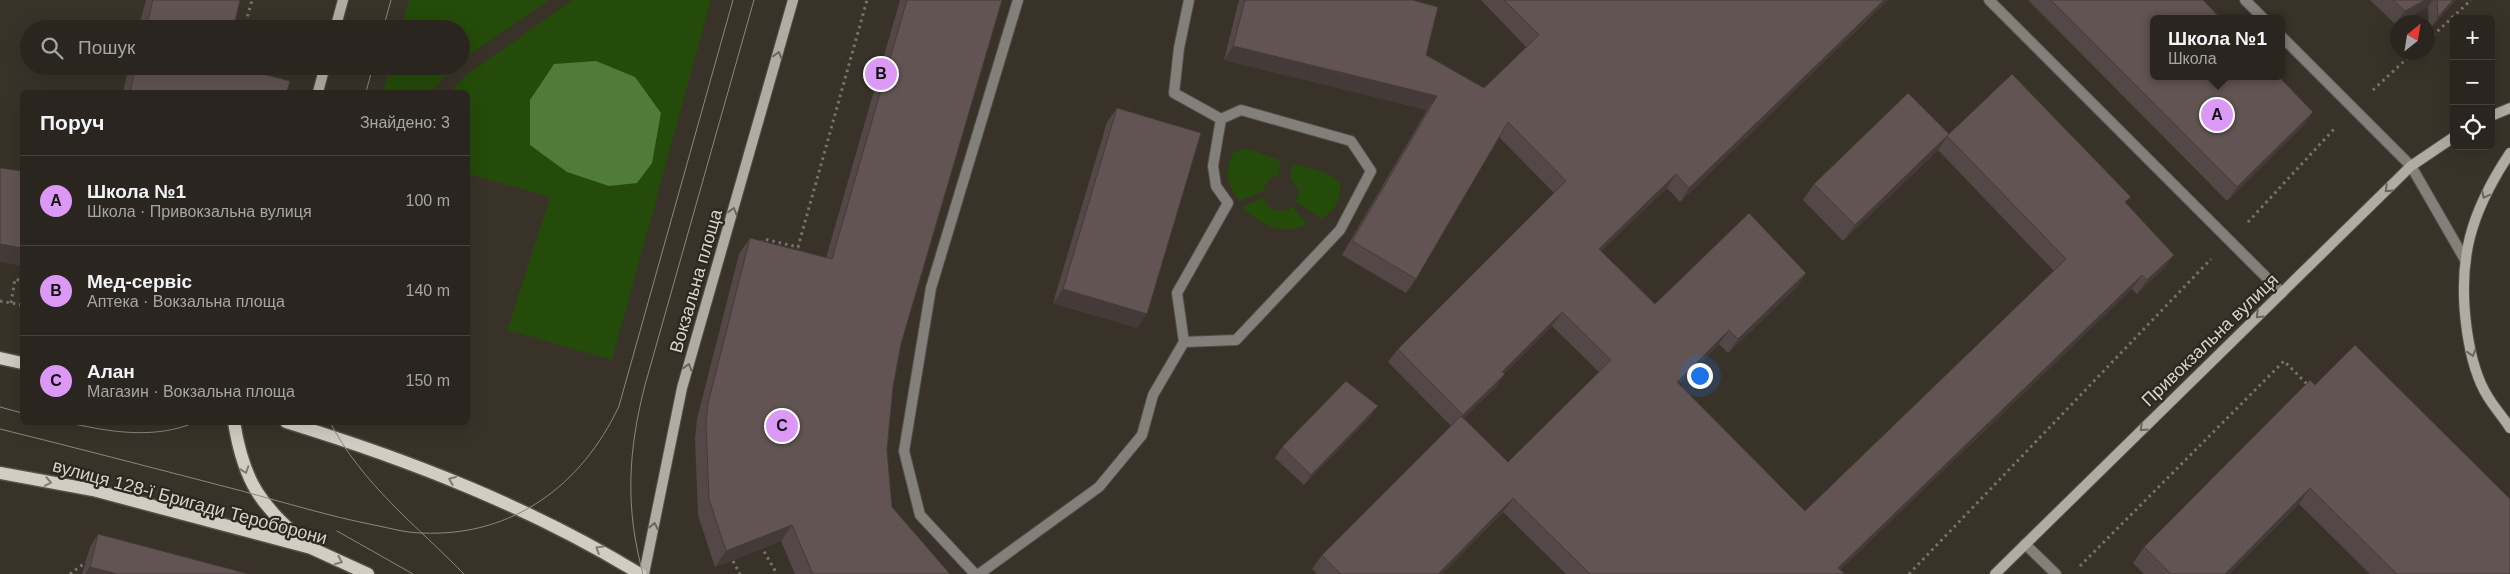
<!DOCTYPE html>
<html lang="uk">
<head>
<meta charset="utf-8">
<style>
	:root { --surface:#2a261f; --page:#36322c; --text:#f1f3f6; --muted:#a5a5a4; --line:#46433d; --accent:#db99f5 }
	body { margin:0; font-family:Helvetica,sans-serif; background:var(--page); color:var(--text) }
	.controls { position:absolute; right:15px; top:15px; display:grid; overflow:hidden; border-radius:8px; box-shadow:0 5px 20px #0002 }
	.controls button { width:45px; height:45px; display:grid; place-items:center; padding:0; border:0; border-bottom:1px solid var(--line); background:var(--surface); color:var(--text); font:25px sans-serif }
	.compass { position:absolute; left:2390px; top:15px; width:45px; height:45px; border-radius:50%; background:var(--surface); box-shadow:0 5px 20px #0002; rotate:30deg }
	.you { position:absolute; left:1699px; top:375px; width:18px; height:18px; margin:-12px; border:4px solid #fff; border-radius:50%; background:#1a73e8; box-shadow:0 0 0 8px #1a73e833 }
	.badge { display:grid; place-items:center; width:32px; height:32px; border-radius:50%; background:var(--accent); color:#111; font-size:16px; font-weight:700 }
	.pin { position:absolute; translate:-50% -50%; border:2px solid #fff; box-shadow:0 1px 5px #0006 }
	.popup { position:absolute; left:2150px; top:15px; width:135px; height:65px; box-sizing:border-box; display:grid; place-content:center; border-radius:8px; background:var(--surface); filter:drop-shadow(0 1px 4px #0005); font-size:16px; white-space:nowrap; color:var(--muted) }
	.popup b { font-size:19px; color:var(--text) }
	.popup::after { content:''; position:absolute; left:50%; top:100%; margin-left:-10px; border:10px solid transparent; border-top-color:var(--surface) }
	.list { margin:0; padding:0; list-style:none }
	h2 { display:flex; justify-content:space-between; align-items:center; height:65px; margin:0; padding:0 20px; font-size:21px }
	h2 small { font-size:16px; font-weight:400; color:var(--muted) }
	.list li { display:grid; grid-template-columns:32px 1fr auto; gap:15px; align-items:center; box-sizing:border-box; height:90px; padding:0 20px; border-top:1px solid var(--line) }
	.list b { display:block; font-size:19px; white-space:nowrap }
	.list p { margin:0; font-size:16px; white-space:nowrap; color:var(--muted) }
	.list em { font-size:16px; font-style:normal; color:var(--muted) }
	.icon { flex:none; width:28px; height:28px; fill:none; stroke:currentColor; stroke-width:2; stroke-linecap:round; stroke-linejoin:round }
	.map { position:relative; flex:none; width:2510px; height:574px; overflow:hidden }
	.search { position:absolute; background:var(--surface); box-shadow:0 5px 20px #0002; left:20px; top:20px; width:450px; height:55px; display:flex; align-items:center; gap:12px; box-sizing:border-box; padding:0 18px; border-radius:28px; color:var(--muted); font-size:19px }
	.panel { position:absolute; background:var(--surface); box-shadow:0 5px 20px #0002; left:20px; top:90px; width:450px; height:335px; border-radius:8px }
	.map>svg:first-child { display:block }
	.green { fill:#244b0a }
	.forest { fill:#507b39 }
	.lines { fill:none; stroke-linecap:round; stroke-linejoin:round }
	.lane-casing { stroke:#544f47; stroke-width:12 }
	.secondary-casing { stroke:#544f47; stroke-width:12 }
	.primary-casing { stroke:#544f47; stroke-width:15 }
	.path { stroke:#78736c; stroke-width:3; stroke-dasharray:2.5 4; stroke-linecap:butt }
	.lane { stroke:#83807b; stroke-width:10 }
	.secondary { stroke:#b0aca4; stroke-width:10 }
	.primary { stroke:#d2cdc3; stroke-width:12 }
	.tram { stroke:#8b867f; stroke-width:1 }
	.wall { fill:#534847; fill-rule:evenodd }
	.shaded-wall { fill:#443b39 }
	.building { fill:#615452; stroke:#443b39 }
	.oneway { stroke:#68635b }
	.oneway2 { stroke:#807a71 }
	.labels { text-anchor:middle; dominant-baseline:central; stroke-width:4.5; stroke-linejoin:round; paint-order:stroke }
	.street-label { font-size:18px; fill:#d6d3cd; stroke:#2d281f }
</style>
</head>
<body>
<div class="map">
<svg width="2510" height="574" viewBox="0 0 2510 574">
	<rect width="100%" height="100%" fill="#383229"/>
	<path class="green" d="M409,0H549L461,61V29H401Z
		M573,0H711L612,360L507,330L550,197L469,174L468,177V92H449L469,73Z
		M390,66H456L430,92H383Z
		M1242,149L1252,150L1280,160L1279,174L1268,180L1263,191L1239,201C1227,183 1223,174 1233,153Z
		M1293,164C1310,168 1329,170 1340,184C1342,200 1335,209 1322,219L1296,202L1299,191L1290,177Z
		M1263,197C1268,210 1280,214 1293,207L1307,224C1281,237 1262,225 1242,207Z"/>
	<path class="forest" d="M596,61L635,77L661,113L652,163L637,183L609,186L567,172L530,145V100L554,64Z"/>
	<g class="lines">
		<defs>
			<path id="lane" d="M1189,0L1179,48L1174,93L1221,119
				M1989,0L2282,293
				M2245,0L2264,19
				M2281,36L2411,166L2464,258
				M2025,544L2056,574
				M975,574L920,515L904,451L931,288L1018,0
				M979,574L1099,487L1142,435L1153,395L1184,342L1177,293L1228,203L1216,186L1213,166L1221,119L1241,110L1351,141L1371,171L1340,230L1236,340L1184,342"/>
			<path id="secondary" d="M335,29L343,0
				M318,92L325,66
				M2491,116L2510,108
				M2510,153C2470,213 2457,260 2467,331C2470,352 2476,378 2488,397C2494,407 2503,417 2510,428
				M644,574L682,388L793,0
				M1995,574L2411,166L2454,137"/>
			<path id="primary" d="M0,358L22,363
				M234,422C244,484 261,505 307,545
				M286,422C410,460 530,507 640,574
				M0,473L93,490L311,548L368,574"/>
		</defs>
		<use href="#lane" class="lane-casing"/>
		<use href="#secondary" class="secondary-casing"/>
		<use href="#primary" class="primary-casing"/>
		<path class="path" d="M244,29L252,0
			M2428,40L2471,0
			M2373,90L2414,52
			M2248,222L2335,128
			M762,243L764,239L798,247L867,0
			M0,301L22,305
			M11,303L15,279L22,281
			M761,546L777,574
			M733,561L740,574
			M2080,566L2284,361L2309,386
			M70,574L86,562
			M1909,574L2211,259"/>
		<use href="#lane" class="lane"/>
		<use href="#secondary" class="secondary"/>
		<use href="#primary" class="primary"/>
		<path class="tram" d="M383,29L391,0
			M366,92L373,66
			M0,407L22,413
			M66,422C108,432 155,440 196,422
			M330,422C361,483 417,526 464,574
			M0,429C81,449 161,470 242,491C286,503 329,516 374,525C390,528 406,533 422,533C513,537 582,485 619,406L733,0
			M337,531L413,574
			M643,574C625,508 628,451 645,385L754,0"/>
	</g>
	<path class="wall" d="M146,0H240L233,29H138Z
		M900,0H1002L901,344L893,387L887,450L892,507L950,574H795L781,541L715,567L698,515L695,439L697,419L739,254L750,238L826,258Z
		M1239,0H1412L1426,55L1484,88L1526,47L1481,0H1888L1680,202L1667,188L1601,251L1655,304L1806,273L1797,287L1728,353L1719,344L1679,384L1805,511L2054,271L1938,150L1843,241L1803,200L1814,184L1949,134L2126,204L2174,255L2164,268L2137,294L2132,289L1840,570L1845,574H1566L1503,512L1442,574H1317L1312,569L1322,555L1451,426L1388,362L1398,349L1554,193L1499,137L1416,279L1406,293L1342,255L1427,110L1224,60ZM1552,326L1599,372L1508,462L1464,418L1495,388L1504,374Z
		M2028,0H2203L2313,112L2303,126L2227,201Z
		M2370,0H2456L2429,30L2428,7L2395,24Z
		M129,66H232L287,92H123Z
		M1117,108L1137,328L1053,303L1107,122Z
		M2315,385L2510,574H2370L2299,504L2229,574H2144L2133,563L2144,547Z
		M1371,416L1304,485L1275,458L1282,447Z
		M98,534L249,574H82L90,547Z"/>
	<path class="shaded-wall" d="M1884,0H1888L1680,202L1689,188Z
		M2425,0H2433L2428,7L2395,24L2405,11Z
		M2453,0H2456L2429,30L2438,17Z
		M1233,46L1437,96L1427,110L1224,60Z
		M2313,112L2303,126L2227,201L2237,187Z
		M1949,134L1938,150L1843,241L1855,225Z
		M1676,174L1667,188L1589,263L1599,249Z
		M0,244L22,248V266L0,262Z
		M2174,255L2164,268L2137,294L2147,280Z
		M1806,273L1797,287L1728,353L1738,339Z
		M2142,275L2132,289L1836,574L1838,568Z
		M1063,289L1147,314L1137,328L1053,303Z
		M1562,312L1552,326L1492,386L1502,372Z
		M1729,330L1719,344L1667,396L1677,382Z
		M1505,374L1495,388L1453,429L1463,415Z
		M1378,406L1371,416L1304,485L1311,475Z
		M2310,488L2299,504L2229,574H2225Z
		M1513,498L1503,512L1442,574H1438Z
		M792,525L781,541L715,567L726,551Z
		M90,567L117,574H85Z"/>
	<path class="building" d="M153,0H240L233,29H146Z
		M907,0H1002L901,344L893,387L887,450L892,507L950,574H813L792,525L726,551L709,499L706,423L708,403L750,238L832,259Z
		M1245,0H1412L1438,7L1426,55L1484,88L1539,35L1504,0H1884L1689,188L1676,174L1599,249L1655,304L1749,213L1806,273L1738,339L1729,330L1677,382L1805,511L2066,259L1947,136L2012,74L2131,197L2125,202L2174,255L2147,280L2142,275L1838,568L1845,574H1590L1513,498L1438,574H1341L1322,555L1461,416L1508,462L1611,360L1562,312L1502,372L1505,374L1463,415L1398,349L1566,181L1508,122L1416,279L1352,241L1437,96L1233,46Z
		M2051,0H2203L2221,19H2153V76H2278L2313,112L2237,187Z
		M2393,0H2425L2405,11Z
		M2437,0H2453L2438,17Z
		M136,66H232L290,81L287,92H130Z
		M1908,93L1949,134L1855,225L1814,184Z
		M1117,108L1201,133L1147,314L1063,289Z
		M0,168L22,171V248L0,244Z
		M2355,345L2510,499V574H2397L2310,488L2225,574H2171L2144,547L2310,380L2315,385Z
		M1346,381L1378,406L1311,475L1282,447Z
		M98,534L249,574H117L90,567Z"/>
	<defs><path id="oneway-chevron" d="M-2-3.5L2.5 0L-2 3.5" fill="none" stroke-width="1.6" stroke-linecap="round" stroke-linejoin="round" transform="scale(1.25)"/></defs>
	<g class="oneway">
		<use href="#oneway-chevron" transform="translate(778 55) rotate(-74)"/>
		<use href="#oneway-chevron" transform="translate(2388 189) rotate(136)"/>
		<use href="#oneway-chevron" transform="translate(2485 195) rotate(116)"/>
		<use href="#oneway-chevron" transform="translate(733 211) rotate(-74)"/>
		<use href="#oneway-chevron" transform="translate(2259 315) rotate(136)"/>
		<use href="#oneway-chevron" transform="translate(2472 353) rotate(73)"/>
		<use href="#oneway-chevron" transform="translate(688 367) rotate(-74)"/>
		<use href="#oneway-chevron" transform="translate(2143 428) rotate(136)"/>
		<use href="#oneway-chevron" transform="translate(654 526) rotate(-78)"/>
	</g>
	<g class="oneway2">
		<use href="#oneway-chevron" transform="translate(245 470) rotate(71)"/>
		<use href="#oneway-chevron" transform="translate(452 480) rotate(-157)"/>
		<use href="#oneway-chevron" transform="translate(48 482) rotate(11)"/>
		<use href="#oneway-chevron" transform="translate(599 549) rotate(-149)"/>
		<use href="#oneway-chevron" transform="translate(339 561) rotate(24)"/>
	</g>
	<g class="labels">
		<g class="street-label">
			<text transform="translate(696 281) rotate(-74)">Вокзальна площа</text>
			<text transform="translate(2210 340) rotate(-44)">Привокзальна вулиця</text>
			<text transform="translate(190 502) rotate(15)">вулиця 128-ї Бригади Тероборони</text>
		</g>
	</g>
</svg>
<div class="controls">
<button>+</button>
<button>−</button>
<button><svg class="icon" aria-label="locate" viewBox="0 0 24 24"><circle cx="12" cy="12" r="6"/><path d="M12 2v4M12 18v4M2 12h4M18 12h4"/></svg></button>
</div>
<svg class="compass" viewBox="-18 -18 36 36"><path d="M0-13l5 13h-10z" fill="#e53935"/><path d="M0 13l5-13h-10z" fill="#a5a5a4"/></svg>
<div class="you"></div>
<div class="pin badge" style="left:2217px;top:115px">A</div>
<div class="popup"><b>Школа №1</b>Школа</div>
<div class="pin badge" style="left:881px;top:74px">B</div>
<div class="pin badge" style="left:782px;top:426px">C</div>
<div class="search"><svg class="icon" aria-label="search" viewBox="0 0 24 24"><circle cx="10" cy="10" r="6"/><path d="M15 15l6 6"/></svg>Пошук</div>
<section class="panel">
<h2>Поруч<small>Знайдено: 3</small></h2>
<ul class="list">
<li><span class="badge">A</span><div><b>Школа №1</b><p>Школа · Привокзальна вулиця</p></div><em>100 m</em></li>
<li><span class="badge">B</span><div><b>Мед-сервіс</b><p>Аптека · Вокзальна площа</p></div><em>140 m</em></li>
<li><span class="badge">C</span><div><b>Алан</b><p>Магазин · Вокзальна площа</p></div><em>150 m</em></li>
</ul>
</section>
</div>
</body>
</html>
